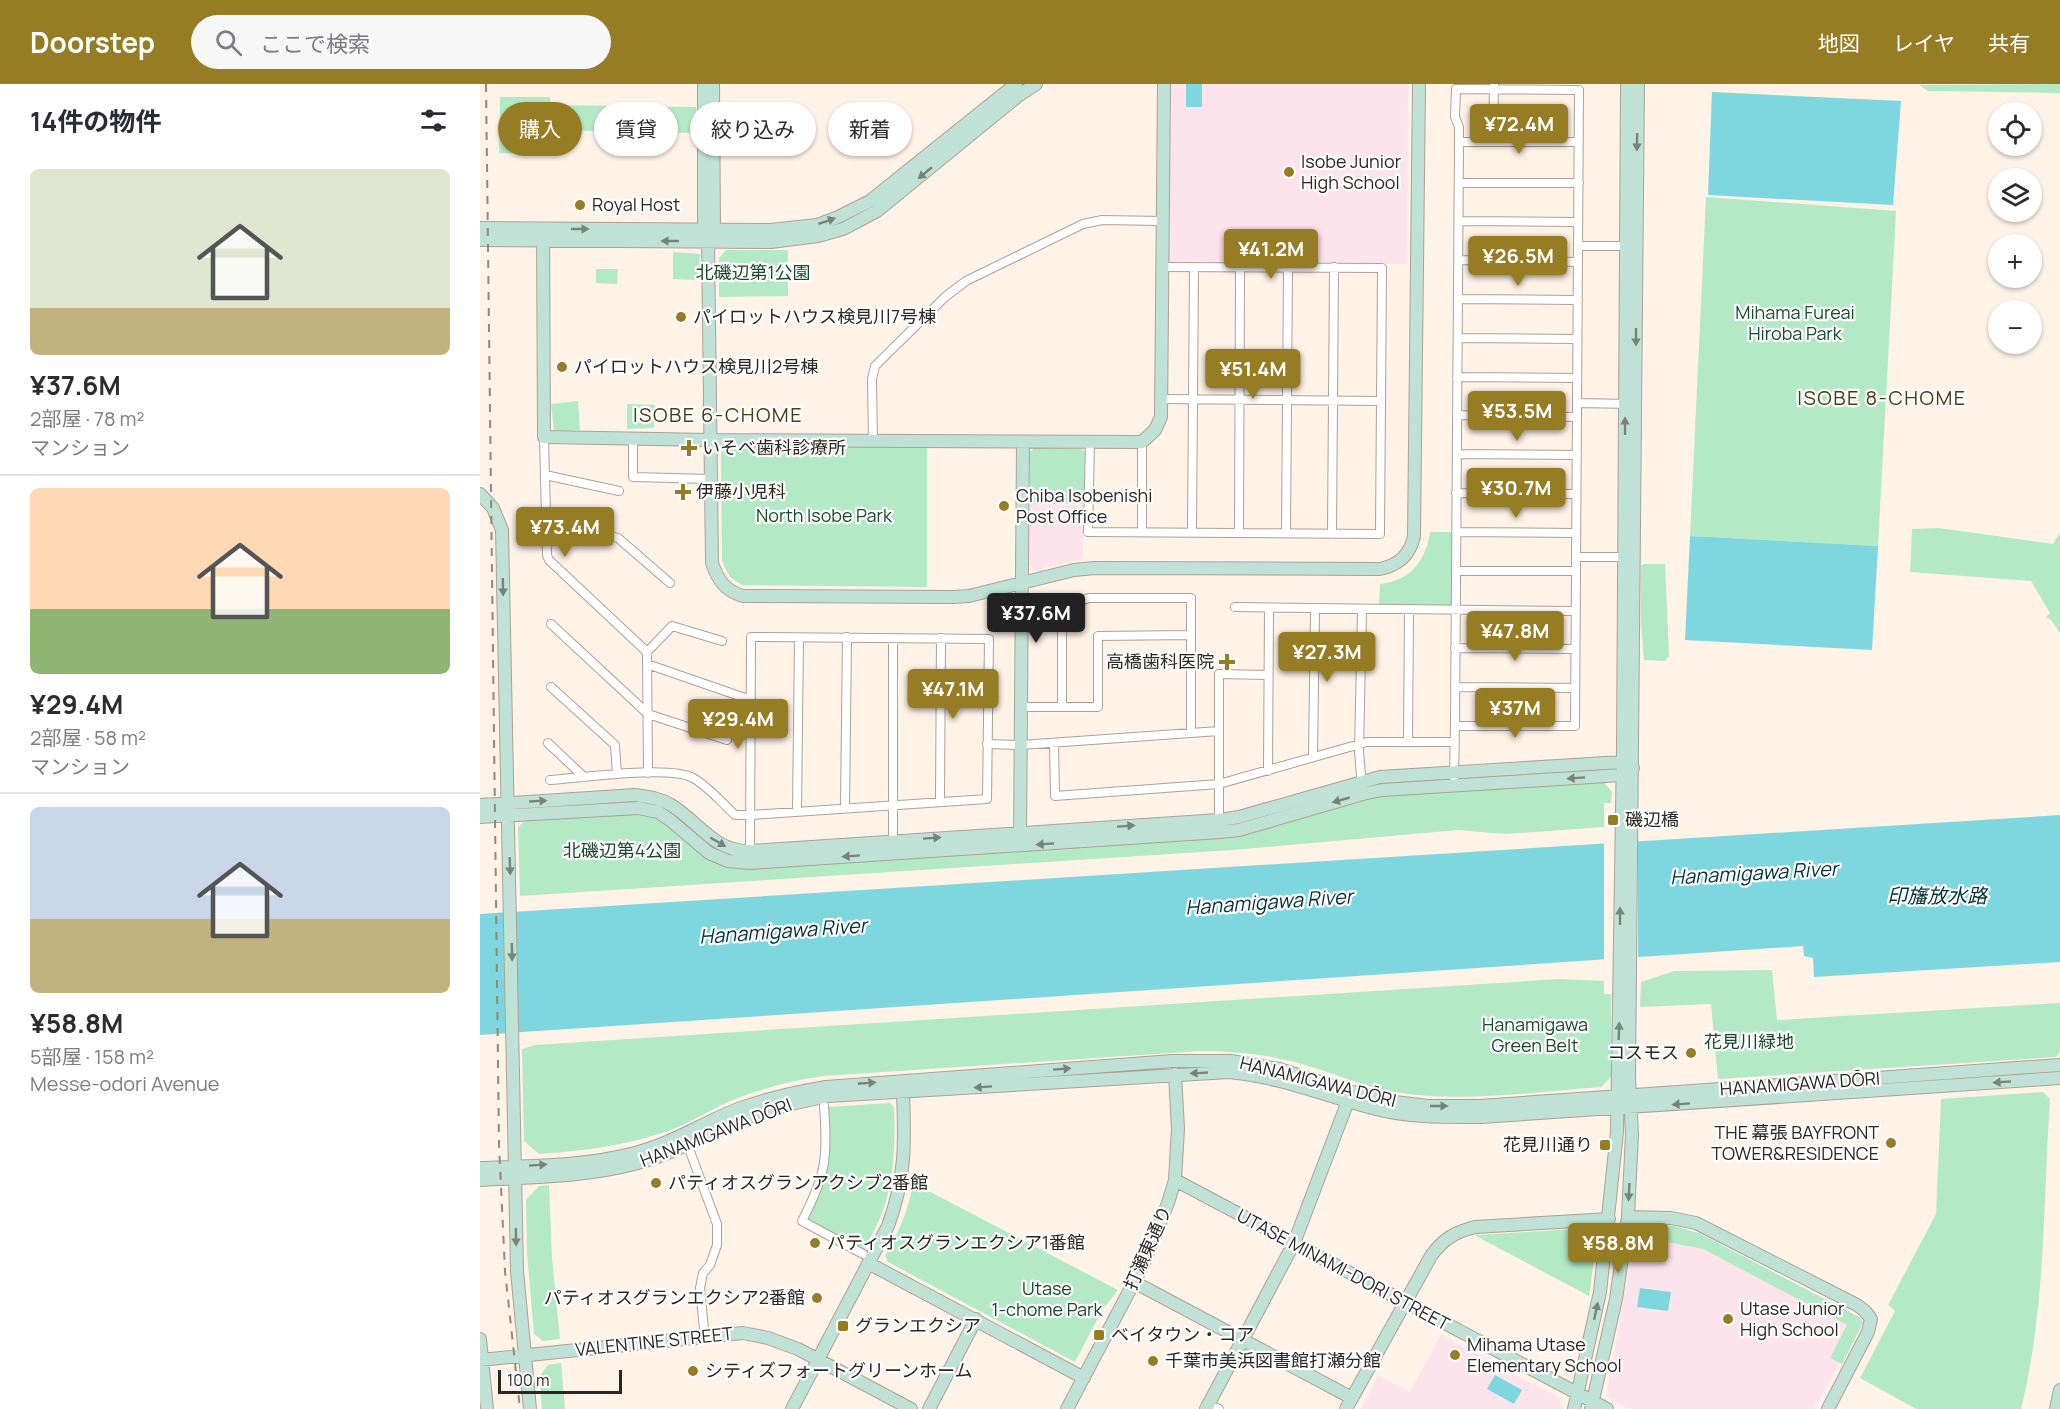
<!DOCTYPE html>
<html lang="ja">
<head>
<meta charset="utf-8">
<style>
	body { margin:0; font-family:Manrope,"Noto Sans JP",sans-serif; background:#f7f7f7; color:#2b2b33; height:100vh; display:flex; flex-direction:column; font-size:22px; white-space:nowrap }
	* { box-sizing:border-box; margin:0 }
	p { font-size:20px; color:#7c7c81 }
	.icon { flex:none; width:33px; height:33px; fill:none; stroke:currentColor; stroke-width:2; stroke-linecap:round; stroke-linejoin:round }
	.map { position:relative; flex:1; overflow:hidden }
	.sheet { display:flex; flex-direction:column; background:#fff; width:480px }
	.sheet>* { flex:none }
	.top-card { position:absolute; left:18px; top:18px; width:570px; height:54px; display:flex; gap:12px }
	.fabs { position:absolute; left:1508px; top:18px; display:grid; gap:12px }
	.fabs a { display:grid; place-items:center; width:54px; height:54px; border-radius:50%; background:#fff; box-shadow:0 2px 4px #0004; font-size:30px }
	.scale { position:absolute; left:18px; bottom:15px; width:124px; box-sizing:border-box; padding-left:6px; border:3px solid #2b2622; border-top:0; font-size:16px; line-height:21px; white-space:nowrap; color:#2b2622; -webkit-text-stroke:4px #fff; paint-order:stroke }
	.price { position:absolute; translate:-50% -51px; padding:0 14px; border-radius:6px; background:#967c23; color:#fff; font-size:20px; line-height:39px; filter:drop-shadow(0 2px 3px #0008) }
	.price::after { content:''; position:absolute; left:50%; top:36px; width:18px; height:14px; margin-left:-9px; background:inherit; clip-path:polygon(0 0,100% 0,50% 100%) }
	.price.on { background:#222; color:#fff }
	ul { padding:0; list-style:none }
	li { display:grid; align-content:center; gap:12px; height:318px; padding:0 30px }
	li+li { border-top:2px solid #e1e1e2 }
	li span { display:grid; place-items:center; height:186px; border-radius:9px; color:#555 }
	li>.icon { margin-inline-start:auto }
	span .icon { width:108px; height:108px; fill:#fffc; stroke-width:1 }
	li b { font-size:26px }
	h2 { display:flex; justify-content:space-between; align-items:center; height:72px; padding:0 30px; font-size:26px }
	.chip { padding:0 21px; border-radius:27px; background:#fff; box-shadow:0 2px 4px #0004; font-size:21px; line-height:54px }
	.chip.on { background:#967c23; color:#fff }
	header { display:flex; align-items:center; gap:36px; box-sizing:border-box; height:84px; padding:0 30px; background:#967c23; color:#fff }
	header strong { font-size:28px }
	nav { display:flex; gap:33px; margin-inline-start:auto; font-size:21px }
	.search { width:420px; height:54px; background:#f7f7f7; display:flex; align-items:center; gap:15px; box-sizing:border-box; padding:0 21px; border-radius:33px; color:#7c7c81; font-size:22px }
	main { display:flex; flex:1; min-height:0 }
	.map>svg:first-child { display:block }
</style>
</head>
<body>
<header>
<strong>Doorstep</strong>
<div class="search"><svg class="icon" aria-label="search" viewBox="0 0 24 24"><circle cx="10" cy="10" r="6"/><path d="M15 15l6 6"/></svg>ここで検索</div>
<nav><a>地図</a><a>レイヤ</a><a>共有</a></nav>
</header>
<main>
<section class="sheet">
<h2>14件の物件<svg class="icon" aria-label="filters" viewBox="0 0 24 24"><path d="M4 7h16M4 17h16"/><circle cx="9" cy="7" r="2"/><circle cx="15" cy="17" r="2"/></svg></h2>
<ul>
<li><span style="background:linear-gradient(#dfe7d0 75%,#c2b280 0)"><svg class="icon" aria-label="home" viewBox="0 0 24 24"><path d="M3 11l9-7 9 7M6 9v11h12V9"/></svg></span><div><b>¥37.6M</b><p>2部屋 · 78 m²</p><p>マンション</p></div></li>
<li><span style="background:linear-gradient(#ffd9b3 65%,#8fb573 0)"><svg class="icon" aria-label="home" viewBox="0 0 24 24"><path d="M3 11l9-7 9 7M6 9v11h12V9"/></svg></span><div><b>¥29.4M</b><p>2部屋 · 58 m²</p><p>マンション</p></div></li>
<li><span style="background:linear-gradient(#c9d6e8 60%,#c2b280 0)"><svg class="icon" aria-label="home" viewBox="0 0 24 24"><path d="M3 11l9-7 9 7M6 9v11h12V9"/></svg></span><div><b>¥58.8M</b><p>5部屋 · 158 m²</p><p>Messe-odori Avenue</p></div></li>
</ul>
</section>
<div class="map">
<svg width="1580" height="1325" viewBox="0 0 1580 1325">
	<rect width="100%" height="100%" fill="#fff2e7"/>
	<path fill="#fde3eb" d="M 691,0 L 928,0 L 927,180 L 692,179 L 689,176 Z
		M 550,420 L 604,421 L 603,475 L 555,486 L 550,481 Z
		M 1155,1152 L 1223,1165 L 1367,1241 L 1350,1274 L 1359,1279 L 1334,1325 L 1150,1325 L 1130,1314 L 1127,1307 Z
		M 961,1251 L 1079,1314 L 1083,1325 L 881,1325 L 898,1292 L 930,1308 Z"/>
	<path fill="#b4e9c6" d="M 1580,0 L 1580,9 L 1448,7 L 1439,1 Z
		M 20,13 L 70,13 L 71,21 L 216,23 L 217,49 L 72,46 L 71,70 L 19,69 Z
		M 1226,113 L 1416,127 L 1398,462 L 1210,452 Z
		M 246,166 L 308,166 L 308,212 L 239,213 L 239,174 Z
		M 193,168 L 220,170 L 218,196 L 193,195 Z
		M 116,185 L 138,185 L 137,200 L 116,199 Z
		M 98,317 L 100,346 L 74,347 L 71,320 Z
		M 147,320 L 175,321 L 174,344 L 147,345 Z
		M 248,362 L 447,364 L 447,503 L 263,501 C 251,496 246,489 242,476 L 241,369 Z
		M 555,364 L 601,365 L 605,367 L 604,420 L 550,420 L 550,368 Z
		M 1459,444 L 1573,460 L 1580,449 L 1580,549 L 1571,536 L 1566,533 L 1570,529 L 1551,497 L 1430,488 L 1432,445 Z
		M 950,448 L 973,448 L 972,519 L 969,522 L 899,522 L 900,500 C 930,497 946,477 950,448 Z
		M 1165,480 L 1185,480 L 1189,572 L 1185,577 L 1164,576 L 1161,539 L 1161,481 Z
		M 1122,696 L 1132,708 L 1131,719 L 1124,719 L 1124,743 L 1025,750 L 978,746 L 752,766 L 40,812 L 38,743 L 45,736 L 160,727 L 174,731 L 246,782 L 270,785 L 271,782 L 752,752 L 904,712 Z
		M 1292,886 L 1297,936 L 1580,919 L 1580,968 L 1576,973 L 1238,995 L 1231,920 L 1160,923 L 1161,898 L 1194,887 Z
		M 1079,895 L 1124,897 L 1124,910 L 1131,910 L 1131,993 L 1121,1003 C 1055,1008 980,1019 915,1008 C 881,1002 849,987 815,978 C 783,970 752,967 720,967 L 344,992 C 313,996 284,1004 255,1015 C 231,1025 209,1040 185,1048 C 143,1062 102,1067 59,1070 L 44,1057 L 42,965 L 55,961 Z
		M 1563,1008 L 1570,1015 C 1563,1117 1566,1225 1541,1325 L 1436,1325 L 1380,1294 L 1415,1227 L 1408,1221 L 1456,1130 L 1461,1015 Z
		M 410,1019 L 414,1023 C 415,1055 415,1086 406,1117 C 402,1133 392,1149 385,1165 L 382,1166 L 327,1137 C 351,1090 352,1075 348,1023 Z
		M 433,1099 L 638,1206 L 621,1228 L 595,1278 L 408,1178 L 405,1172 C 418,1149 429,1126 433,1099 Z
		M 69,1101 L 72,1174 L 80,1255 L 63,1257 L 54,1250 L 47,1169 L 46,1116 L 59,1102 Z
		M 1179,1140 L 1194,1142 L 1219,1149 L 1381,1234 L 1383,1239 L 1362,1280 L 1350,1274 L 1367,1241 L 1223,1165 L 1156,1152 L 1156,1145 L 1161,1141 Z
		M 1113,1144 L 1118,1148 L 1109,1212 L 994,1151 Z
		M 81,1279 L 85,1325 L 62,1325 L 59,1293 L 68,1281 Z"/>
	<path fill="#7ed7df" d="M 706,0 L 722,0 L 722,23 L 706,23 Z
		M 1232,8 L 1421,17 L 1413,121 L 1228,111 Z
		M 1210,452 L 1398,462 L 1392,566 L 1205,556 Z
		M 1580,731 L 1580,878 L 1334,893 L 1333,874 L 1324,872 L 1323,862 L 0,951 L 0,830 Z
		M 1160,1204 L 1191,1208 L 1188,1227 L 1157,1223 Z
		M 1015,1291 L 1042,1306 L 1034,1320 L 1007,1305 Z"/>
	<path fill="#fff2e7" d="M 1158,754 L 1158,876 L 1132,878 L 1131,876 L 1131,878 L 1124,879 L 1124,756 Z"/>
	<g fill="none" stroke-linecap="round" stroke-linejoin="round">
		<g stroke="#ada196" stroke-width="10">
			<path id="street" d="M 979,58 L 1099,58
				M 1013,58 L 1014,1
				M 979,99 L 1099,99
				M 979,137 L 1098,138
				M 1098,162 L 1149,162
				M 979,176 L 1098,178
				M 978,215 L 1098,216
				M 978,254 L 1097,255
				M 977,293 L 1097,294
				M 682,315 L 901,317
				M 1097,319 L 1151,320
				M 977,331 L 1097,333
				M 64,353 L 67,471 L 69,476 L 167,568
				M 153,355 L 153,393 L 231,395
				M 393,357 L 392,295 L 395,282 L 465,213 L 486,197 L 603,140 L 622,136 L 683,137
				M 610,358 L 608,448 L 900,450 L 902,184 L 682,183
				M 977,370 L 1097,371
				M 65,391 L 139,407
				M 976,409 L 1096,410
				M 66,437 L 138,454 L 190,499
				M 662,448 L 662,358
				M 712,448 L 714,184
				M 976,448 L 1096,449
				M 759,449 L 760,183
				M 806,449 L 808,183
				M 852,450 L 854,183
				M 1096,473 L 1149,473
				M 976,487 L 1096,487
				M 755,523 L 1095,527
				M 882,526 L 879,667 L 882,704
				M 71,540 L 168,630 L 247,656
				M 975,564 L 1095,565
				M 167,580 L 271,616
				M 71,603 L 135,661 L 137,690
				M 975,603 L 1095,604
				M 541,623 L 582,623 L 582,523 L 609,514 L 711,514 L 711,649
				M 582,623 L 618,623 L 618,552 L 711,551
				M 928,658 L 929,526
				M 68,659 L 104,693
				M 574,659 L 575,712 L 739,700 L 887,658 L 974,658
				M 507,660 L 541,661 L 739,647
				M 833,673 L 835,525
				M 788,687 L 789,524
				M 168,689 L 167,568 L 192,542 L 242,557
				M 974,693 L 975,642 C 976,447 978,252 979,58 L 979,43 L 975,33 L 976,5 L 1099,6 L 1095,642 L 975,642
				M 70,696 C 100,694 190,681 213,694 C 228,702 242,719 255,731 L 270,731 L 507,715 L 509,555 L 271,553 L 270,767 L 270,770
				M 460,718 L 461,554
				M 365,724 L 367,553
				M 317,728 L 319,554
				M 739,739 L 739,590 L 788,591
				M 413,761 L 413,554
				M 344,1022 C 348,1073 346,1091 322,1137 L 383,1170
				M 208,1062 L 237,1140 L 237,1161 L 230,1181 L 223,1189 L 220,1204 L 224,1245
				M 737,1324 L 739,1325"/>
		</g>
		<g stroke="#ada196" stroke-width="14">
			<path id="secondary" d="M 224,0 L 224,146 L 228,157 L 232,479 C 238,496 245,507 263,512 L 473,513 L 489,512 L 594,486 L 615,484 L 900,485 C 919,481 930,471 934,452 L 939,0
				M 0,144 L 290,146 L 337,141 L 358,133 L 390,117 L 536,0
				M 63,145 L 64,353 L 231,356 L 662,358 L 675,346 L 681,333 L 684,0
				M 231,151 L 234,146 L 233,0
				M 0,156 L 291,158 L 338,152 L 363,145 L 397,127 L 538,12 L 556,0
				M 0,410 L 13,424 L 22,446 L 37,1187 L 50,1325
				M 0,721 L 155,711 C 168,713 180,714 191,721 C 219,738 234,768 270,767 L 739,736 L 759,733 L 900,693 L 1142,678 L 1153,684 L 1142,691 L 902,706 L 883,710 L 759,746 L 740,748 L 270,779 L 248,777 L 229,769 L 190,736 L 178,728 L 158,724 L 0,733
				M 540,755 L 543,358
				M 0,1084 C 50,1082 103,1082 151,1070 C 193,1060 223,1038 261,1024 C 289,1014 317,1008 346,1003 L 692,977 L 751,977 L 799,985 L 898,1016 L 948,1022 L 1000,1022 L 1580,981
				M 0,1096 C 51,1093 105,1093 154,1080 C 194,1070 227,1050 264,1035 C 291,1024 319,1018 348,1012 L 749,988 C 802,993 845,1012 896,1025 C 930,1034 966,1033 1001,1033 L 1580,994
				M 695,1096 L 1127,1325
				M 1148,1133 L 1191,1134 L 1216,1139 L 1377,1221 L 1385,1227 L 1391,1235 L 1388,1248 L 1348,1325
				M 388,1179 L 604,1294
				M 654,1198 L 872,1314
				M 0,1255 L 7,1325
				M 0,1276 L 263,1249 L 288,1254 L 318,1265 L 431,1325
				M 312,1325 L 408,1142 C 426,1093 425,1058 423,1008
				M 449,1325 L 496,1235
				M 587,1325 L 663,1181 L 688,1119 L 695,1096 L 698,1045 L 695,990
				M 726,1325 L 814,1159 L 868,1017
				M 866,1325 L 951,1172 C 963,1155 975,1148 995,1143 L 1129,1135
				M 1094,1325 L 1120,1208 L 1137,1048 L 1143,664 L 1147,0
				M 1111,1325 L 1136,1215 L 1148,1133 L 1152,1050 L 1149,994 L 1158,0
				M 1576,1325 L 1580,1306"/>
		</g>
		<use href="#street" stroke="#fff" stroke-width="8"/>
		<use href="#secondary" stroke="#c0e2d6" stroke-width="12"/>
		<path stroke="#908880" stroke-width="2" stroke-dasharray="8 8" stroke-linecap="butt" d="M 6,0 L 19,1060 L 25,1187 L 40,1325"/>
	</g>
	<defs><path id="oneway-solid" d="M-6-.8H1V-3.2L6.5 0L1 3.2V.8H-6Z" transform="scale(1.5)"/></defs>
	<g fill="#76847c">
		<use href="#oneway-solid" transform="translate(1157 58) rotate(91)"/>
		<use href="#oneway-solid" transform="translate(445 89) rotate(140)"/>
		<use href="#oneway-solid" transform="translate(347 137) rotate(-19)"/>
		<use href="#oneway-solid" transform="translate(100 145)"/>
		<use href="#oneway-solid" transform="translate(190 157) rotate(-180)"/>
		<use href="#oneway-solid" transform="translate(1156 253) rotate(90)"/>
		<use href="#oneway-solid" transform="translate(1145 342) rotate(-90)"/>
		<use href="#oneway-solid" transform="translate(23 503) rotate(89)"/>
		<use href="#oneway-solid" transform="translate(1096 694) rotate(176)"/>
		<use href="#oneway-solid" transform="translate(861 716) rotate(164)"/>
		<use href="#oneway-solid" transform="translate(58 717) rotate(-3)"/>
		<use href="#oneway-solid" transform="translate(646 742) rotate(-4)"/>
		<use href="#oneway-solid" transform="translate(452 754) rotate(-4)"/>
		<use href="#oneway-solid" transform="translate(238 758) rotate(30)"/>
		<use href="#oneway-solid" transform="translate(565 760) rotate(176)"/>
		<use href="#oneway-solid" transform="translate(371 772) rotate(176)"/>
		<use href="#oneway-solid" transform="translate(30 782) rotate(88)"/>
		<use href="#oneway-solid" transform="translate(1140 832) rotate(-90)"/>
		<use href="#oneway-solid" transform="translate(32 868) rotate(89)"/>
		<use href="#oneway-solid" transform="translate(1139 947) rotate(-88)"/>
		<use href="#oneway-solid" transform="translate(582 985) rotate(-4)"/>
		<use href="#oneway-solid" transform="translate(719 989) rotate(177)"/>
		<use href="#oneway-solid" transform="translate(1522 998) rotate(176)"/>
		<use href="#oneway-solid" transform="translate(387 999) rotate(-5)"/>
		<use href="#oneway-solid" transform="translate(503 1003) rotate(176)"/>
		<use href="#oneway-solid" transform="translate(1201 1020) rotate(176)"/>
		<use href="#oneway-solid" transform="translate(959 1022)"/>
		<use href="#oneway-solid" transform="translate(58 1081) rotate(-4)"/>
		<use href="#oneway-solid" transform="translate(1149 1108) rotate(93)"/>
		<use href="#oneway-solid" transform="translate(36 1153) rotate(89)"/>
		<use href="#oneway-solid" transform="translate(1116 1227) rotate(-78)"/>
	</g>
	<g fill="#967c23" stroke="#fff" stroke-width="2">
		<circle cx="809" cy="88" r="6"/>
		<circle cx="100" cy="121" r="6"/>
		<circle cx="201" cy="233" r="6"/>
		<circle cx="82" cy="283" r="6"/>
		<path d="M206 355h6v6h6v6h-6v6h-6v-6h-6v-6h6z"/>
		<path d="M200 399h6v6h6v6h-6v6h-6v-6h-6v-6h6z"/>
		<circle cx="524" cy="422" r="6"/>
		<path d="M744 569h6v6h6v6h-6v6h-6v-6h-6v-6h6z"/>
		<rect x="1127" y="730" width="12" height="12" rx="3"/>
		<circle cx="1211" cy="969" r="6"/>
		<circle cx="1411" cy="1059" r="6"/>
		<rect x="1119" y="1055" width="12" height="12" rx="3"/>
		<circle cx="176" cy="1099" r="6"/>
		<circle cx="335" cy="1159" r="6"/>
		<circle cx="337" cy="1214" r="6"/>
		<circle cx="1248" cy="1235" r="6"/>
		<rect x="357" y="1236" width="12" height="12" rx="3"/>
		<rect x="613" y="1245" width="12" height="12" rx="3"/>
		<circle cx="975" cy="1271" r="6"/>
		<circle cx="673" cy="1277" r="6"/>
		<circle cx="213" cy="1287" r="6"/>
	</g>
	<g text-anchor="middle" stroke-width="4.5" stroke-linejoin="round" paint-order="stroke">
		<g font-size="18" fill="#2b2622" stroke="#fff" text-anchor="start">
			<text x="821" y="84">Isobe Junior<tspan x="821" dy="21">High School</tspan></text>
			<text x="112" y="127">Royal Host</text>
			<text x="213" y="239">パイロットハウス検見川7号棟</text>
			<text x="94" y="289">パイロットハウス検見川2号棟</text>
			<text x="222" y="370">いそべ歯科診療所</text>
			<text x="216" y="414">伊藤小児科</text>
			<text x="536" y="418">Chiba Isobenishi<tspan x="536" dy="21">Post Office</tspan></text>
			<text x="734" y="584" text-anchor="end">高橋歯科医院</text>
			<text x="1145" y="742">磯辺橋</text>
			<text x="1199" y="975" text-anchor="end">コスモス</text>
			<text x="1399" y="1055" text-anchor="end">THE 幕張 BAYFRONT<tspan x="1399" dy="21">TOWER&amp;RESIDENCE</tspan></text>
			<text x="1113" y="1067" text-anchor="end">花見川通り</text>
			<text x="188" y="1105">パティオスグランアクシブ2番館</text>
			<text x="347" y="1165">パティオスグランエクシア1番館</text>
			<text x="325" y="1220" text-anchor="end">パティオスグランエクシア2番館</text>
			<text x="1260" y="1231">Utase Junior<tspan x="1260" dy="21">High School</tspan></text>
			<text x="375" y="1248">グランエクシア</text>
			<text x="631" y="1257">ベイタウン・コア</text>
			<text x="987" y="1267">Mihama Utase<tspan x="987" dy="21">Elementary School</tspan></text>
			<text x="685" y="1283">千葉市美浜図書館打瀬分館</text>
			<text x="225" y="1293">シティズフォートグリーンホーム</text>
		</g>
		<g font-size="18" fill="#18482d" stroke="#fff">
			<text x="273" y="195">北磯辺第1公園</text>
			<text x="1315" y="235">Mihama Fureai<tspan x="1315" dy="21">Hiroba Park</tspan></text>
			<text x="344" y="438">North Isobe Park</text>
			<text x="142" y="773">北磯辺第4公園</text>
			<text x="1055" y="947">Hanamigawa<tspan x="1055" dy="21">Green Belt</tspan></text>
			<text x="1269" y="964">花見川緑地</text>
			<text x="567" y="1211">Utase<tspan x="567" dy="21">1-chome Park</tspan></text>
		</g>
		<g font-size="18" fill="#2b2622" stroke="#fff">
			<text transform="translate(838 998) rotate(14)" y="6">HANAMIGAWA DŌRI</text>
			<text transform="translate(1320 1000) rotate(-4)" y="6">HANAMIGAWA DŌRI</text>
			<text transform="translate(236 1049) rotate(-21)" y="6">HANAMIGAWA DŌRI</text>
			<text transform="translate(668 1164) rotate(-66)" y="6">打瀬東通り</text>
			<text transform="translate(863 1186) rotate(28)" y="6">UTASE MINAMI-DORI STREET</text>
			<text transform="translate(174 1258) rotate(-6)" y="6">VALENTINE STREET</text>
		</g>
		<g font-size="20" letter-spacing="1.5" fill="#493c13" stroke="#fff">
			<text x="1402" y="321">ISOBE 8-CHOME</text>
			<text x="238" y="338">ISOBE 6-CHOME</text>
		</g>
		<g font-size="20" font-style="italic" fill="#033135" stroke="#fff">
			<text transform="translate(1274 789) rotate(-3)" y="7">Hanamigawa River</text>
			<text x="1457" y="819">印旛放水路</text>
			<text transform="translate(789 818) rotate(-4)" y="7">Hanamigawa River</text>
			<text transform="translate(303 847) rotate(-4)" y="7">Hanamigawa River</text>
		</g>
	</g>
</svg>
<div class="fabs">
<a><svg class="icon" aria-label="locate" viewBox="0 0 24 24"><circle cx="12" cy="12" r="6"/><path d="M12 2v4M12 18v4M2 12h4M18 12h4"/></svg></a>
<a><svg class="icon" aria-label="layers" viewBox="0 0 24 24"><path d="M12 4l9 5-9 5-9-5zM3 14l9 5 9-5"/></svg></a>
<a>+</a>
<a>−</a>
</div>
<div class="scale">100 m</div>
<b class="price" style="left:1039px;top:71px">¥72.4M</b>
<b class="price" style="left:791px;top:196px">¥41.2M</b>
<b class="price" style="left:1038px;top:203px">¥26.5M</b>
<b class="price" style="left:773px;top:316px">¥51.4M</b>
<b class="price" style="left:1037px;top:358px">¥53.5M</b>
<b class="price" style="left:1036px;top:435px">¥30.7M</b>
<b class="price" style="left:85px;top:474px">¥73.4M</b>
<b class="price on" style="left:556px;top:560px">¥37.6M</b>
<b class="price" style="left:1035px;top:578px">¥47.8M</b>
<b class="price" style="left:847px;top:599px">¥27.3M</b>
<b class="price" style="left:473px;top:636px">¥47.1M</b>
<b class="price" style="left:1035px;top:655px">¥37M</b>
<b class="price" style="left:258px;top:666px">¥29.4M</b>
<b class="price" style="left:1138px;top:1190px">¥58.8M</b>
<div class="top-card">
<a class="chip on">購入</a>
<a class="chip">賃貸</a>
<a class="chip">絞り込み</a>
<a class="chip">新着</a>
</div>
</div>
</main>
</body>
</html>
